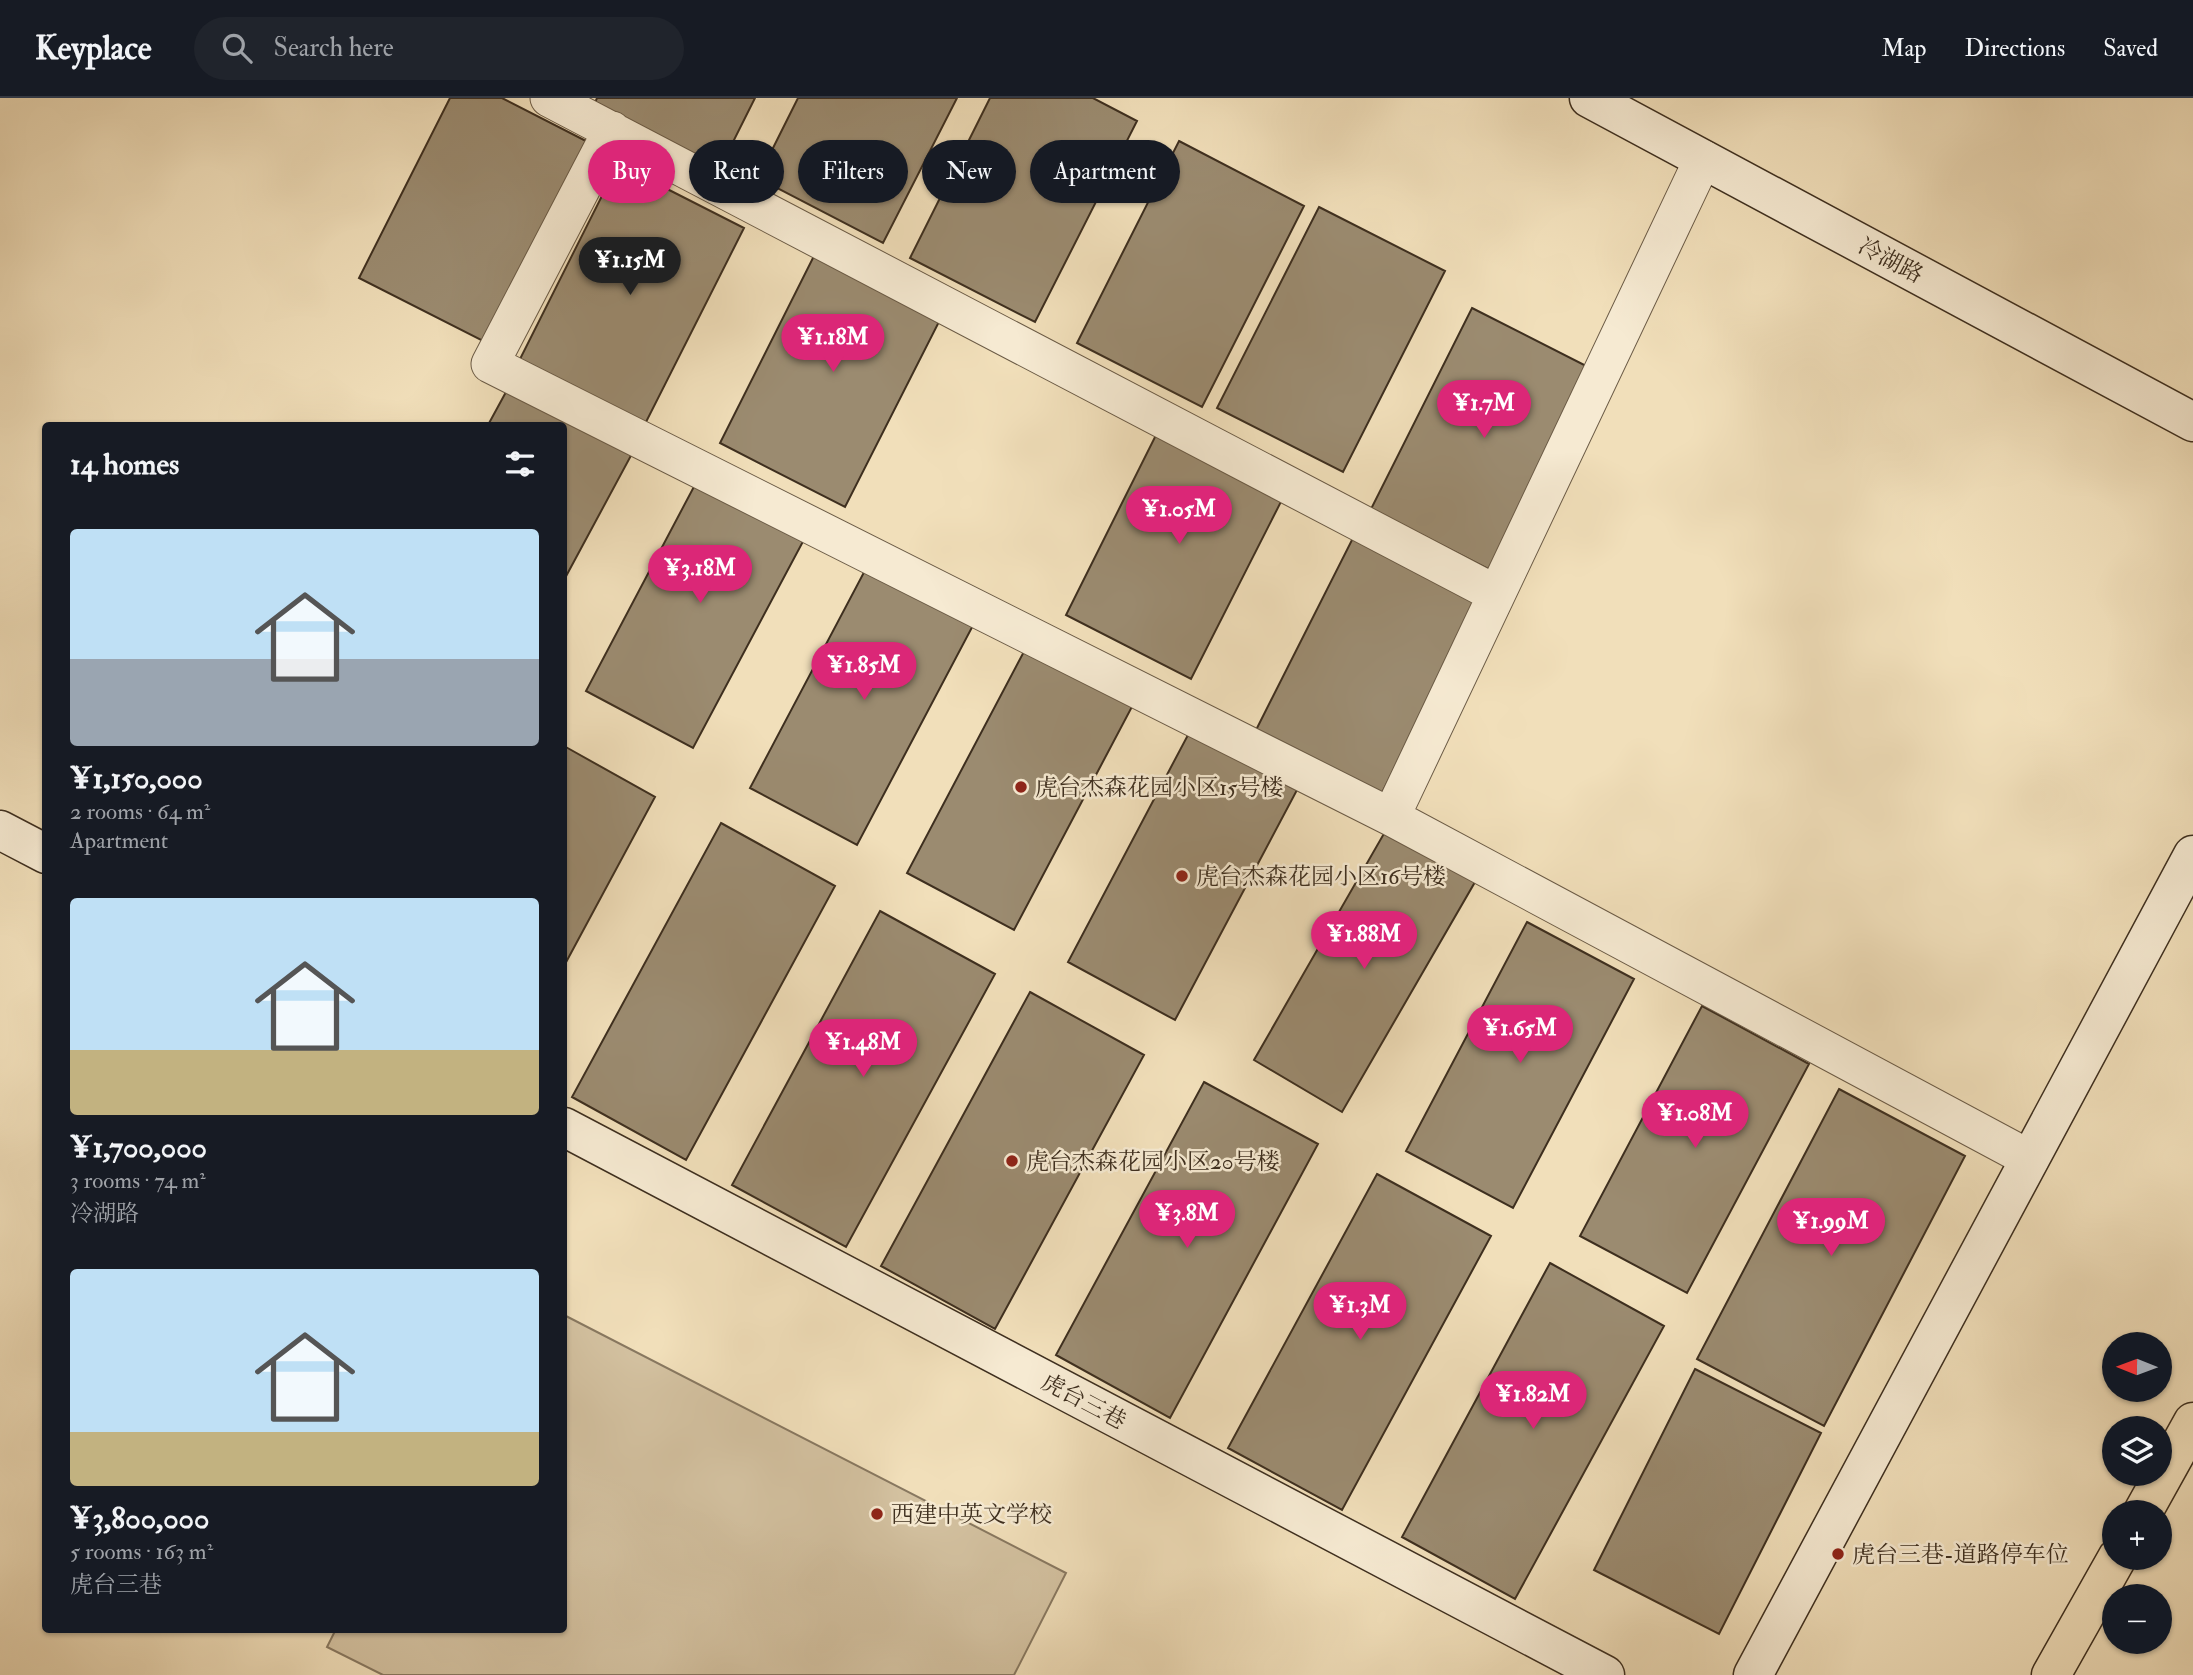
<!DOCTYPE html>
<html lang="en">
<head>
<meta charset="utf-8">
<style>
	body { margin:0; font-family:"IM FELL Double Pica","Noto Serif SC",serif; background:#20242c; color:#f1f3f6; height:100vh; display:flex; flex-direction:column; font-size:26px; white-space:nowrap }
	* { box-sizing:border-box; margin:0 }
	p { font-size:23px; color:#9ea1a6 }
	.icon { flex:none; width:38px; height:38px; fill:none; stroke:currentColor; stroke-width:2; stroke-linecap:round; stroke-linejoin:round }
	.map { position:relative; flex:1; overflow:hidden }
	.details { position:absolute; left:42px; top:324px; width:525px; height:1211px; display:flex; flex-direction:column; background:#171b24; border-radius:7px; box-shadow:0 2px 5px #0004 }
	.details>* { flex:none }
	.guide { position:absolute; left:588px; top:42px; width:665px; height:63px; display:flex; gap:14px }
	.needle { width:46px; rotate:271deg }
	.fabs { position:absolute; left:2102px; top:1234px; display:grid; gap:14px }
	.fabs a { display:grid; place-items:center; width:70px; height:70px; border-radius:50%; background:#171b24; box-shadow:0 2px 5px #0004; font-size:35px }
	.price { position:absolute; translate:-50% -60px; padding:0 16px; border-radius:24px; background:#db2777; color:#fff; font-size:23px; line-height:46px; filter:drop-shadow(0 2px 4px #0008) }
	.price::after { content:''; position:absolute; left:50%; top:42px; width:21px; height:16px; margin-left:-10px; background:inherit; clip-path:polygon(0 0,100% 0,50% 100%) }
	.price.on { background:#222; color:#fff }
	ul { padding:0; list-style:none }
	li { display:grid; align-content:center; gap:14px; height:371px; padding:0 28px }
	li span { display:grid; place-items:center; height:217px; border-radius:7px; color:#555 }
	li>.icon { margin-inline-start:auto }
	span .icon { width:126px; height:126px; fill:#fffc; stroke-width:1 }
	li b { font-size:30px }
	h2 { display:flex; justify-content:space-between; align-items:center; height:84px; padding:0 28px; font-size:30px }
	.chip { padding:0 24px; border-radius:32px; background:#171b24; box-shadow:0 2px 5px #0004; font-size:24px; line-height:63px }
	.chip.on { background:#db2777; color:#fff }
	header { display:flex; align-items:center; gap:42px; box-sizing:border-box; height:98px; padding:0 35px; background:#171b24; border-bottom:2px solid #363941 }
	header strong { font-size:33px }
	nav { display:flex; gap:38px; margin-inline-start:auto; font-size:24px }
	.search { width:490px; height:63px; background:#20242c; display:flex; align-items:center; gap:18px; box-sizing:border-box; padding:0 24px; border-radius:38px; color:#9ea1a6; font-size:26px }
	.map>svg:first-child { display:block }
</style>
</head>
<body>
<header>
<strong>Keyplace</strong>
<div class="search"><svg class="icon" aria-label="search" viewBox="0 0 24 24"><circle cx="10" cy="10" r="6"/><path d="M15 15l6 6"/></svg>Search here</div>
<nav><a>Map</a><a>Directions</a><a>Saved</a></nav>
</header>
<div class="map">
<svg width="2193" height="1577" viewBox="0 0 2193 1577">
	<rect width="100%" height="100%" fill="#f1dfba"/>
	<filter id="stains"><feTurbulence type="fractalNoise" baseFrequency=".00286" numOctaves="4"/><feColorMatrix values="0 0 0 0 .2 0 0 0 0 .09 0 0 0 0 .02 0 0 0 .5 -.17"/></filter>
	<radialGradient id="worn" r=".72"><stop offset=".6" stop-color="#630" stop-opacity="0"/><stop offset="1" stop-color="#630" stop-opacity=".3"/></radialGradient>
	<path fill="#d3c1a0" stroke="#887860" stroke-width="2" d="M 564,1217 L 1066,1475 L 1014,1577 L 383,1577 L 327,1549 L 336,1531 L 564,1531 Z"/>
	<path fill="#9b8b70" stroke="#3e2f1f" stroke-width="2" d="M 450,0 L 502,0 L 586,43 L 485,244 L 359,180 Z
		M 597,0 L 755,0 L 719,72 L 594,7 Z
		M 798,0 L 957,0 L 883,145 L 758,80 Z
		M 990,0 L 1093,0 L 1137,23 L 1035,224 L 910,160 Z
		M 1179,43 L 1304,108 L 1202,309 L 1077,245 Z
		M 618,66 L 744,130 L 642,332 L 517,267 Z
		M 1319,109 L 1445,173 L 1343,374 L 1217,310 Z
		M 821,144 L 947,208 L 845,409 L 720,345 Z
		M 1472,210 L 1598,274 L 1496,475 L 1371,411 Z
		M 518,272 L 641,339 L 564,482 L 564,327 L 488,327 Z
		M 1167,315 L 1293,380 L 1191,581 L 1066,517 Z
		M 707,364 L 815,421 L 693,650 L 586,593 Z
		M 1357,432 L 1483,496 L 1381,697 L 1255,634 Z
		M 871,461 L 978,518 L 857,747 L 750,690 Z
		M 1028,546 L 1135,603 L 1014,832 L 907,775 Z
		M 1189,635 L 1297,692 L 1175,922 L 1068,864 Z
		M 564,648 L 655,699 L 564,868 Z
		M 721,725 L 835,788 L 686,1062 L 572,999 Z
		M 1386,732 L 1475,784 L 1342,1014 L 1254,962 Z
		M 880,813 L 995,876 L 846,1149 L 732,1087 Z
		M 1527,824 L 1634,881 L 1513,1110 L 1406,1053 Z
		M 1030,894 L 1144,957 L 995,1231 L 881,1168 Z
		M 1702,908 L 1809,966 L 1687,1195 L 1580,1138 Z
		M 1204,984 L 1318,1046 L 1170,1320 L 1056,1257 Z
		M 1839,991 L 1965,1058 L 1824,1328 L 1697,1261 Z
		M 1377,1076 L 1491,1138 L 1342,1412 L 1228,1350 Z
		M 1550,1165 L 1664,1228 L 1515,1501 L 1402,1439 Z
		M 1695,1271 L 1821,1335 L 1719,1536 L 1594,1472 Z"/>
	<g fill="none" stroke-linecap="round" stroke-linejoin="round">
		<g stroke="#6b5b46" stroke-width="39">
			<path id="street" d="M 549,0 L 1496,496
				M 612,32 L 490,266 L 1391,719
				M 1703,61 L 1391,719 L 2030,1061"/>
		</g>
		<g stroke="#3e2f1f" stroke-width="41">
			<path id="secondary" d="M 1589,0 L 2193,324
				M 0,732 L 46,756
				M 564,1029 L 1605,1577
				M 1753,1577 L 2193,757"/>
		</g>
		<g stroke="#3e2f1f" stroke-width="41">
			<path id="primary" d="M 2143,1414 L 2193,1324
				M 2051,1577 L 2117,1460"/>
		</g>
		<use href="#street" stroke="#f6ead2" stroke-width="37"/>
		<use href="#secondary" stroke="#f6ead2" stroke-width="38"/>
		<use href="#primary" stroke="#f1dfba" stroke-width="38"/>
	</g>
	<g fill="#8f2418" stroke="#f6ead2" stroke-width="2.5">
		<circle cx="1021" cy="689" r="7"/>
		<circle cx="1182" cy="778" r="7"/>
		<circle cx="1012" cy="1063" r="7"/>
		<circle cx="877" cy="1416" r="7"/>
		<circle cx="1838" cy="1456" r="7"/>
	</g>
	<g text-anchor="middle" stroke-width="5" stroke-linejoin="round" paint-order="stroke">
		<g font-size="23" fill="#3e2f1f" stroke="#f6ead2">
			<text transform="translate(1891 162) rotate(28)" y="8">冷湖路</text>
			<text transform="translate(1084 1303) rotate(28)" y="8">虎台三巷</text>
		</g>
		<g font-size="23" fill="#3e2f1f" stroke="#f6ead2" text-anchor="start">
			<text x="1035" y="697">虎台杰森花园小区15号楼</text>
			<text x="1196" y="786">虎台杰森花园小区16号楼</text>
			<text x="1026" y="1071">虎台杰森花园小区20号楼</text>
			<text x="891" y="1424">西建中英文学校</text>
			<text x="1852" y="1464">虎台三巷-道路停车位</text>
		</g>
	</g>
	<rect width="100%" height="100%" filter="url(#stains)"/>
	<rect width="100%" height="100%" fill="url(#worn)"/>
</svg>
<div class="fabs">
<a><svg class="needle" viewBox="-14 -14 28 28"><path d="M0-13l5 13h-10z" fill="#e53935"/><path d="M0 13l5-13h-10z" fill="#9ea1a6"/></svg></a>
<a><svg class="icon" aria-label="layers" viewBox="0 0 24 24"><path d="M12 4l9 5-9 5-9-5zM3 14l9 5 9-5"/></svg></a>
<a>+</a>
<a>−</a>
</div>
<b class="price on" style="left:630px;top:199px">¥1.15M</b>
<b class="price" style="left:833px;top:276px">¥1.18M</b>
<b class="price" style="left:1484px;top:342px">¥1.7M</b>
<b class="price" style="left:1179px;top:448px">¥1.05M</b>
<b class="price" style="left:700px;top:507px">¥3.18M</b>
<b class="price" style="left:864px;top:604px">¥1.85M</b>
<b class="price" style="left:1364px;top:873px">¥1.88M</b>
<b class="price" style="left:1520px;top:967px">¥1.65M</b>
<b class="price" style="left:863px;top:981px">¥1.48M</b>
<b class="price" style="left:1695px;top:1052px">¥1.08M</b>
<b class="price" style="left:1187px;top:1152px">¥3.8M</b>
<b class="price" style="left:1831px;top:1160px">¥1.99M</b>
<b class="price" style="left:1360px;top:1244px">¥1.3M</b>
<b class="price" style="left:1533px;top:1333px">¥1.82M</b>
<div class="guide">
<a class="chip on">Buy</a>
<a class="chip">Rent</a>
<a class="chip">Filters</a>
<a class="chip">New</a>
<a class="chip">Apartment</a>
</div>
<section class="details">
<h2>14 homes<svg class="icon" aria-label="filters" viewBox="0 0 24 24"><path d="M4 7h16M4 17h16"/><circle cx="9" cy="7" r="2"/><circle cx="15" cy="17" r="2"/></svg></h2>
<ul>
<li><span style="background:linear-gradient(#bfe0f5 60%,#9aa5b1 0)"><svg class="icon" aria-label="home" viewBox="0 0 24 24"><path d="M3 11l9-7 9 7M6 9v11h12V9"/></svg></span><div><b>¥1,150,000</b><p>2 rooms · 64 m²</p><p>Apartment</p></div></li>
<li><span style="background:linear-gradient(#bfe0f5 70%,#c2b280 0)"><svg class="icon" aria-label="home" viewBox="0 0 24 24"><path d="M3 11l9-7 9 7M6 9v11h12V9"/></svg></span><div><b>¥1,700,000</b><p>3 rooms · 74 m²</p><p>冷湖路</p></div></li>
<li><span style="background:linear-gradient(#bfe0f5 75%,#c2b280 0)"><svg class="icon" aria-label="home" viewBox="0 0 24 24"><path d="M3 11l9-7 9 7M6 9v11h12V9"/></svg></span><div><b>¥3,800,000</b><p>5 rooms · 163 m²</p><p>虎台三巷</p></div></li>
</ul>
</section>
</div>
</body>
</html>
